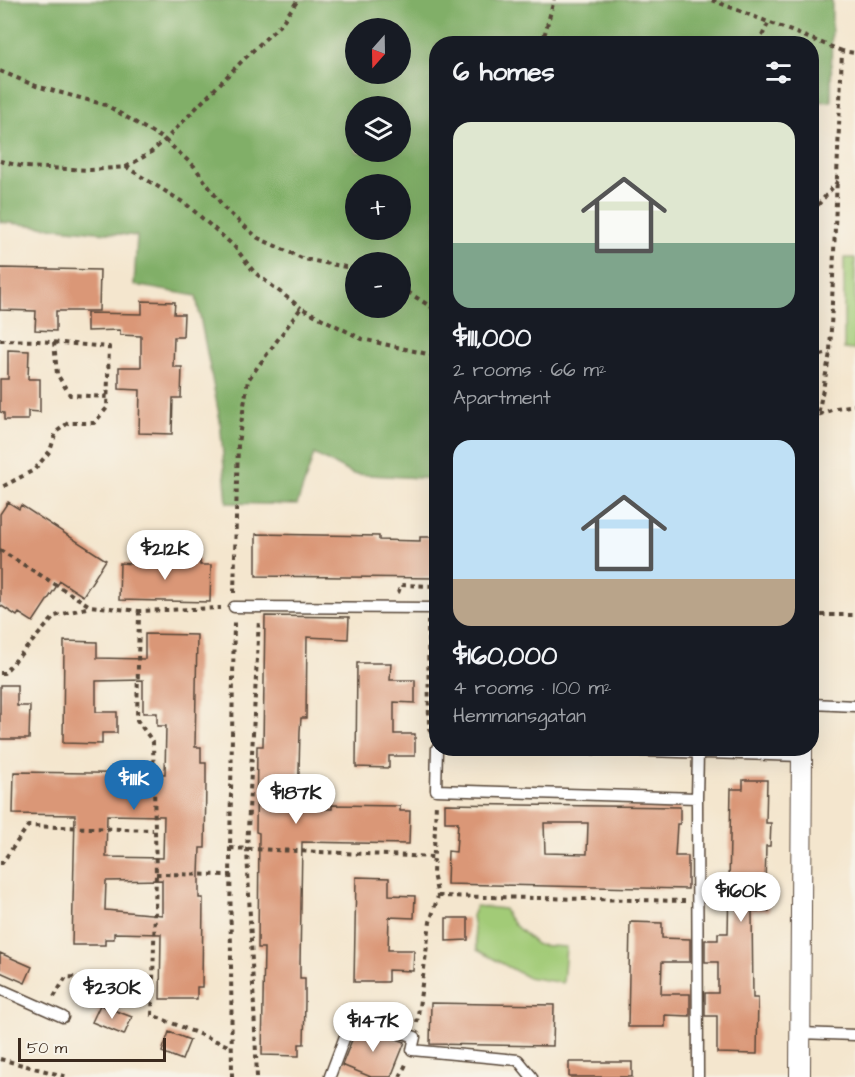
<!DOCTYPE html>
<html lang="en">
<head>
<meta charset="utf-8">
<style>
	body { margin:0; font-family:"Architects Daughter",sans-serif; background:#20242c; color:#f1f3f6; height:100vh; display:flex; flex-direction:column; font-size:22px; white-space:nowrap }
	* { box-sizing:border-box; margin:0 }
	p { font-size:20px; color:#9ea1a6 }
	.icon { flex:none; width:33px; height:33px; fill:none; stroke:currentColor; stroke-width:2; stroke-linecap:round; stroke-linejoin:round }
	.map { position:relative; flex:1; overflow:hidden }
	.sheet { position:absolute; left:429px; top:36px; width:390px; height:720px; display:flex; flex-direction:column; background:#171b24; border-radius:24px; box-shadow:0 6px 24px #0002 }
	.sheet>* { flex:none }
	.needle { width:39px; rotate:200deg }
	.controls { position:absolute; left:345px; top:18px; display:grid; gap:12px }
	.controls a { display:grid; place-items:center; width:66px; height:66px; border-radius:50%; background:#171b24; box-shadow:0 6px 24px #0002; font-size:30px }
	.scale { position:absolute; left:18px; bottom:15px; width:148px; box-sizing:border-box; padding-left:6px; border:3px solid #3b2a1e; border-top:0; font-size:16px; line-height:21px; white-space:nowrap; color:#3b2a1e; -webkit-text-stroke:4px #f7f3e8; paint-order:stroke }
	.price { position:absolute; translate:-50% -51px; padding:0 14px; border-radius:21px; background:#fff; color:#222; font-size:20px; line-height:39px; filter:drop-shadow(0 2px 3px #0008) }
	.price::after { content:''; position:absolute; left:50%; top:36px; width:18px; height:14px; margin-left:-9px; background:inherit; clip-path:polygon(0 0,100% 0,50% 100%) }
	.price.selected { background:#1f6fb2; color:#fff }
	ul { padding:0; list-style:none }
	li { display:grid; align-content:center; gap:12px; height:318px; padding:0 24px }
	li span { display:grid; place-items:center; height:186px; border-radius:18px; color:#555 }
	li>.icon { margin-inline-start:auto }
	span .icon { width:108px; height:108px; fill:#fffc; stroke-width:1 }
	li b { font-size:26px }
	h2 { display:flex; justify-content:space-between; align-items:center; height:72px; padding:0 24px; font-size:26px }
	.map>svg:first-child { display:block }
</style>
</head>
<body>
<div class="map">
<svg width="855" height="1077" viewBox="0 0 855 1077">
	<rect width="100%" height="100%" fill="#f7f3e8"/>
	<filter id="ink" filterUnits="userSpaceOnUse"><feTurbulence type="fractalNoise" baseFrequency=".0167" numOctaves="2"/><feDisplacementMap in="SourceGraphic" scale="12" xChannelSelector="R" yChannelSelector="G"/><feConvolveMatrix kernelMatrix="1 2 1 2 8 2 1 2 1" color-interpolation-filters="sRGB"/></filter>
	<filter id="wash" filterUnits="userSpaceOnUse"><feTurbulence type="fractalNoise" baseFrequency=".008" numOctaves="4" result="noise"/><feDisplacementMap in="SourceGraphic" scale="24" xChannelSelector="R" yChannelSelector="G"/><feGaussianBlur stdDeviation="1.35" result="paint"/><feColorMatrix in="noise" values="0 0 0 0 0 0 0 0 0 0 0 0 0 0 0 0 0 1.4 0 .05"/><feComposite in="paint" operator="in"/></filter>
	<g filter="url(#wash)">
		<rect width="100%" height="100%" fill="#f4e6ce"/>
		<path fill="#a2cb77" stroke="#6e7a4a" stroke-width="1.5" d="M 844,258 L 855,258 L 855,350 L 844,349 Z
			M 476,906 L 504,909 C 511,926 524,932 537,945 L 566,947 L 563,983 L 527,977 L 477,950 L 472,916 Z"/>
		<path fill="#81af68" stroke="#5e6c43" stroke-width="1.5" fill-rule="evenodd" d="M 0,0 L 832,0 L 831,102 L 812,101 L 812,44 L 436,44 L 436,479 L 353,474 L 314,454 L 297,505 L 227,503 L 220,420 L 196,296 L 134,285 L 137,236 L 0,222 ZM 356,28 L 400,28 L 400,74 L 356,74 ZM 356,106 L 400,106 L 400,152 L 356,152 ZM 356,184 L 400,184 L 400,230 L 356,230 ZM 356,262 L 400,262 L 400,308 L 356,308 Z"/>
		<g id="blocks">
			<path fill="#da9777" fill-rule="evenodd" d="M 0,268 L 100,270 L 99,311 L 56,311 L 56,331 L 35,330 L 36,311 L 0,310 Z
				M 142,301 L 175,302 L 174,314 L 184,314 L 183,337 L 174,337 L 173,367 L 182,367 L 181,398 L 173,398 L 172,434 L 139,433 L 140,390 L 119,389 L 119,367 L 141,367 L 141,336 L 120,335 L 120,330 L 87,331 L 87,313 L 142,314 Z
				M 8,350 L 29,351 L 28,379 L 40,379 L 40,412 L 28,411 L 28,420 L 4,420 L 4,413 L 0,412 L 0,379 L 8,379 Z
				M 8,502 L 19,509 L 21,505 L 106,560 L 83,596 L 60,581 L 33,622 L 19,613 L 17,616 L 0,605 L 0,514 Z
				M 256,534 L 379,536 L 379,540 L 420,541 L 420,537 L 436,537 L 436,578 L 256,576 Z
				M 133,559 L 200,560 L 200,565 L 211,565 L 210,602 L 119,600 L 120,563 L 133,564 Z
				M 265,616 L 349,617 L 348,639 L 307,637 L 306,718 L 301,718 L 300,731 L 298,809 L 332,809 L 332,805 L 400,806 L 400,811 L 410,811 L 409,844 L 302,842 L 300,965 L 300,978 L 305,978 L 305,1002 L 304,1044 L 299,1044 L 299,1056 L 262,1055 L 264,948 L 258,948 L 259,833 L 256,832 L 257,746 L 263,746 Z
				M 145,634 L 197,635 L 195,747 L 201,747 L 201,763 L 206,763 L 206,782 L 205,848 L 200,848 L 199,875 L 199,898 L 203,898 L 202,987 L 197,987 L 197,999 L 160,999 L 161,934 L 114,933 L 114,939 L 105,939 L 105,945 L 72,945 L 75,815 L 13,814 L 14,772 L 165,774 L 166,726 L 157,726 L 157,713 L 143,713 L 143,680 L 96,681 L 96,712 L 117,712 L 117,733 L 102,733 L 102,744 L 63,743 L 64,641 L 97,642 L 97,658 L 145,659 ZM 107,815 L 164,816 L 163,858 L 106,857 ZM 162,880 L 162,915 L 105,910 L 106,881 Z
				M 357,663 L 391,663 L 390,680 L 415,680 L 415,703 L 394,702 L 394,734 L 415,734 L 415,756 L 389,756 L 389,768 L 356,767 Z
				M 0,685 L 17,685 L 17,706 L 30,706 L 29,739 L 0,739 Z
				M 743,780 L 767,780 L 766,823 L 771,823 L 770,846 L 766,846 L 765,885 L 769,885 L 769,911 L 752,911 L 753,998 L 758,998 L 757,1054 L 717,1053 L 717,1016 L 705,1016 L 705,993 L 718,993 L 718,962 L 705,962 L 705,940 L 718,940 L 718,933 L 728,933 L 731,789 L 743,789 Z
				M 445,804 L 680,807 L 680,824 L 677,824 L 675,856 L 688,856 L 688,889 L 447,884 L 448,851 L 456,852 L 458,822 L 445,822 ZM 544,823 L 588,823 L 587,854 L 545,853 Z
				M 356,877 L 389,878 L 389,895 L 415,896 L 414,918 L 389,917 L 388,950 L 414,950 L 413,971 L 388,970 L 388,982 L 354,982 Z
				M 446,918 L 468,918 L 468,940 L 446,941 Z
				M 630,922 L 662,923 L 662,938 L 690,939 L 690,962 L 662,962 L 661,994 L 690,994 L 690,1016 L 665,1015 L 665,1027 L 628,1027 Z
				M 0,953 L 32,967 L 25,983 L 0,972 Z
				M 431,1003 L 554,1005 L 553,1046 L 430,1044 Z
				M 100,1005 L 132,1017 L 124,1035 L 92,1022 Z
				M 358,1025 L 405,1042 L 391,1077 L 371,1077 L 342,1065 Z
				M 169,1032 L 190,1040 L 182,1060 L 162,1052 Z
				M 569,1062 L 632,1062 L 632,1077 L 569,1077 Z"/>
		</g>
	</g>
	<g filter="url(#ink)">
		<use href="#blocks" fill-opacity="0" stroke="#574638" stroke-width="1.5"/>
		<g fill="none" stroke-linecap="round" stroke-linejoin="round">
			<g stroke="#574638" stroke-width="13">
				<path id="lane" d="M 234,607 L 436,608
					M 812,704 L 855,706
					M 437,748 L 436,790 L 697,798 L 698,753
					M 555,748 L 801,756
					M 697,798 L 698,1077
					M 0,989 L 63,1017
					M 800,1033 L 855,1035
					M 330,1076 L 353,1015 L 415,1037 L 412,1050 L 518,1060 L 532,1077"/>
			</g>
			<g stroke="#574638" stroke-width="22">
				<path id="street" d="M 800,1077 L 802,748"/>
			</g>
			<path stroke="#574638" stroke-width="4" stroke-dasharray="4.5 4.5" stroke-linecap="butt" d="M 712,0 L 842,51
				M 542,44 L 554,0
				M 758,44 L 769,22
				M 0,71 L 36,86 L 106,105 L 165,140 L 194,166 L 225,209 L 258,238 L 304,259 L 356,269
				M 0,161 L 25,167 L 91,170 L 126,167 L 186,204 L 234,246 L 254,272 L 301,308
				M 126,167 L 150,153 L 165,140 L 242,61 L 281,24 L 298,0
				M 812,212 L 838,181
				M 400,287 L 436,310
				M 0,340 L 38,341 L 109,347 L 107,408 L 94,423 L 68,423 L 56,432 L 50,451 L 34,470 L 0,488
				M 54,342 L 57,374 L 70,395 L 108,397
				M 812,357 L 830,353
				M 812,415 L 818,415 L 830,353 L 842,51 L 855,53
				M 812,431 L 818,415 L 836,408 L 855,405
				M 0,550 L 90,606 L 139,611 L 221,608
				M 234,593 L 238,443 L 248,380 L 301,308 L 362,339 L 436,356
				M 398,593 L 401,585 L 436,586
				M 139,611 L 137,720 L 153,742 L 156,874 L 152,1015 L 231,1047
				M 812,615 L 855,615
				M 428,620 L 429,728 L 432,735
				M 0,673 L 4,673 L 55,616 L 90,607
				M 230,848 L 433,857
				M 0,863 L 2,863 L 28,826 L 153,830
				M 156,874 L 231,875
				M 438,896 L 685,901
				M 54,997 L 66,977 L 153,980
				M 417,1023 L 430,922 L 438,896 L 433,874 L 436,803
				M 0,1059 L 68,1077
				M 232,1077 L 230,848 L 234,622
				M 257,1077 L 247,849 L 259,619
				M 400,1077 L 407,1062"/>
			<use href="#lane" stroke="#fff" stroke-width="10"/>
			<use href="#street" stroke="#fff" stroke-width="20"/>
		</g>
	</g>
</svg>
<div class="controls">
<a><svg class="needle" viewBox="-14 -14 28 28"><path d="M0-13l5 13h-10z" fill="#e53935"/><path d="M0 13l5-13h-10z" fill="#9ea1a6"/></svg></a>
<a><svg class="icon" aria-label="layers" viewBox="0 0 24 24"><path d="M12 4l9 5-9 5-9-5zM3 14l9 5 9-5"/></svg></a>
<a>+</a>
<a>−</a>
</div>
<div class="scale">50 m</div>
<b class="price" style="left:165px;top:581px">$212K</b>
<b class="price selected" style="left:134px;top:811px">$111K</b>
<b class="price" style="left:296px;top:825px">$187K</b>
<b class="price" style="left:741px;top:923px">$160K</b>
<b class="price" style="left:112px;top:1020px">$230K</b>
<b class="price" style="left:373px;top:1053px">$147K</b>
<section class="sheet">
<h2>6 homes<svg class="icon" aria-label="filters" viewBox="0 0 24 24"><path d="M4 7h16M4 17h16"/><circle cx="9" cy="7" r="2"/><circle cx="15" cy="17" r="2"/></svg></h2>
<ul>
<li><span style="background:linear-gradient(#dfe7d0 65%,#7fa58c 0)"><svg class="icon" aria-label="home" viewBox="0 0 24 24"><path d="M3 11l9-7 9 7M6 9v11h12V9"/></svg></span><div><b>$111,000</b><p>2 rooms · 66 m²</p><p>Apartment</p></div></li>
<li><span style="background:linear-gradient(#bfe0f5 75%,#b9a48a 0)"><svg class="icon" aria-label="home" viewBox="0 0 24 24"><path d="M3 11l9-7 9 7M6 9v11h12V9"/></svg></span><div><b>$160,000</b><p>4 rooms · 100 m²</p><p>Hemmansgatan</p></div></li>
</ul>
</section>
</div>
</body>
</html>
